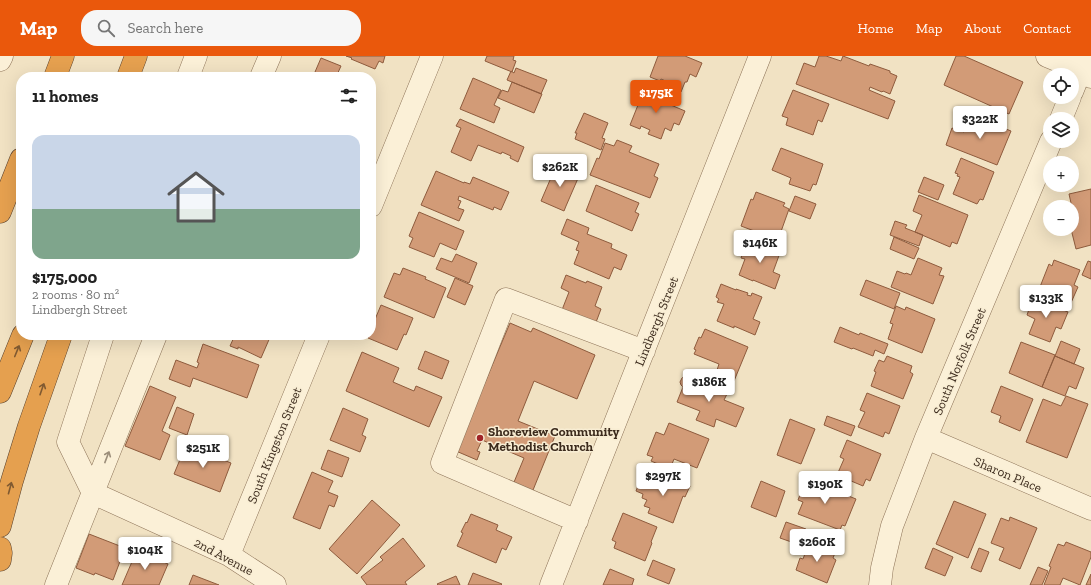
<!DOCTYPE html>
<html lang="en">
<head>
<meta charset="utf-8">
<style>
	body { margin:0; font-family:"Zilla Slab",serif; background:#f6f6f6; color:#222; height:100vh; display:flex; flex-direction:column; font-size:15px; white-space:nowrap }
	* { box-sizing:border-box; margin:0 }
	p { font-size:13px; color:#767676 }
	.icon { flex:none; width:22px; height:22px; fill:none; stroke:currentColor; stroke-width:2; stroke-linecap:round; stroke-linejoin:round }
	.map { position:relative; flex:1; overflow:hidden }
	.panel { position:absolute; left:16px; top:16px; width:360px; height:268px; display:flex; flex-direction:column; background:#fff; border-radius:16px; box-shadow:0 4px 16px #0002 }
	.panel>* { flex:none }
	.tools { position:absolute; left:1043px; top:12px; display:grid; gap:8px }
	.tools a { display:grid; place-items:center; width:36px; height:36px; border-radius:50%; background:#fff; box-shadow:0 4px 16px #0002; font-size:20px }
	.price { position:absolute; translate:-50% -34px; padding:0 9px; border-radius:4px; background:#fff; color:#222; font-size:13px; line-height:26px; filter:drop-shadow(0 1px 2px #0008) }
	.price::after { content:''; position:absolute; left:50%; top:24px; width:12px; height:9px; margin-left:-6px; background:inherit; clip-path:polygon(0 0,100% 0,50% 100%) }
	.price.on { background:#ea580c; color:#fff }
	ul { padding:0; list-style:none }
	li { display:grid; align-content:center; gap:8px; height:212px; padding:0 16px }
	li+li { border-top:1px solid #e0e0e0 }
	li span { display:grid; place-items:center; height:124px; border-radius:12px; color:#555 }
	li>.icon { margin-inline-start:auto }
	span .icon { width:72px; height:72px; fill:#fffc; stroke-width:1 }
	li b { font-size:17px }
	h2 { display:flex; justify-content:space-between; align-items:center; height:48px; padding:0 16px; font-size:17px }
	header { display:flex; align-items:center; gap:24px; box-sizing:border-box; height:56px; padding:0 20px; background:#ea580c; color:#fff }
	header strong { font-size:19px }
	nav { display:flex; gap:22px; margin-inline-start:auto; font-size:14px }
	.search { width:280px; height:36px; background:#f6f6f6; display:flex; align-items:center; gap:10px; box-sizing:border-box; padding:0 14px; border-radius:16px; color:#767676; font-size:15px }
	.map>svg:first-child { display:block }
</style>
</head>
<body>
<header>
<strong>Map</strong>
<div class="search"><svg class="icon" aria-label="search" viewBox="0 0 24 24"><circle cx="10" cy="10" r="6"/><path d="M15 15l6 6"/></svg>Search here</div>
<nav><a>Home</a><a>Map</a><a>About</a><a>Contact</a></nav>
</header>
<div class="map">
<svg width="1091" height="529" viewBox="0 0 1091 529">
	<rect width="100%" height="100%" fill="#f1e2c3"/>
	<path fill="#d29b77" stroke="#8e5b3d" d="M 346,0 L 385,0 L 383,7 L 379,5 L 375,13 L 351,3 L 352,2 Z
		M 487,0 L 514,0 L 513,4 L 516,5 L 512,16 L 485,5 Z
		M 658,0 L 685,0 L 702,7 L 696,21 L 690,18 L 687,26 L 685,26 L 681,36 L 668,30 L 670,27 L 661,23 L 660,25 L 650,21 Z
		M 819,0 L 826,0 L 841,5 L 843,0 L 869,10 L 870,8 L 890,15 L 890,17 L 897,20 L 890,38 L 883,35 L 882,36 L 870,31 L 869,34 L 895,45 L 888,63 L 796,28 L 804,7 L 815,11 Z
		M 956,0 L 964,0 L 1023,26 L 1009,58 L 944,29 Z
		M 321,2 L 341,10 L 336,21 L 326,21 L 315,16 Z
		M 516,12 L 547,24 L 541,38 L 507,24 L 511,15 L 514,17 Z
		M 473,22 L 501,34 L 494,49 L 500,52 L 494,67 L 460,53 Z
		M 512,26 L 542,38 L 534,57 L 498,42 L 502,34 L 508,36 Z
		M 646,29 L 662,36 L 659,44 L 685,55 L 679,69 L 674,67 L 671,75 L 665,72 L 661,83 L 648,78 L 650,74 L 641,70 L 640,73 L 630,69 Z
		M 793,34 L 829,48 L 822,66 L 818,64 L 813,79 L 786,69 L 788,62 L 782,60 Z
		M 584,57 L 608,67 L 602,82 L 605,83 L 601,94 L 575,83 L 577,77 L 575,77 Z
		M 971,59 L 1011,75 L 997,109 L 946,89 L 952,72 L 964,76 Z
		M 460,63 L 524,91 L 518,106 L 510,102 L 511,100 L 502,96 L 501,98 L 478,89 L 471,105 L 451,96 L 461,72 L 456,70 Z
		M 617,84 L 632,90 L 629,96 L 659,108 L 654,120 L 658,122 L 650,142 L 590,119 L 597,102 L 599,103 L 605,87 L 614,90 Z
		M 781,92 L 823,108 L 816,129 L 813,128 L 810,135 L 789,128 L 791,122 L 772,114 Z
		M 961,102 L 994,116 L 983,144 L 980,143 L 977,148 L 953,138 L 960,121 L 957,120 L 958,118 L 955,117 Z
		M 556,110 L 579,120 L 566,150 L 564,155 L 541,145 Z
		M 436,115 L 464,127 L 464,126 L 470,128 L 473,121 L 509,136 L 501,154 L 494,151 L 493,154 L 459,140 L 458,144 L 461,145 L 458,152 L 464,154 L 459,165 L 421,149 Z
		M 924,121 L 944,129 L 938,144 L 918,136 Z
		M 596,129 L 639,147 L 635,156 L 639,158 L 632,175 L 586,155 Z
		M 1091,133 L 1091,189 L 1076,193 L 1071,173 L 1072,166 L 1075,165 L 1069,138 Z
		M 756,136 L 785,147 L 783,150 L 789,153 L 778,184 L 741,170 L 751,143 L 753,144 Z
		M 919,139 L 968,159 L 957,188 L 952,186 L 950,191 L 915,176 L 922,159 L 913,155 Z
		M 795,140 L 816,148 L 810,163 L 789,155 Z
		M 419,156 L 464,175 L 456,194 L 440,187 L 434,201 L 409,191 L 413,182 L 409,180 Z
		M 567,163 L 589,172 L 587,178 L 612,188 L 611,192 L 627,199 L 621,214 L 614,211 L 609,223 L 574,208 L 579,195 L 576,194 L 579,186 L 561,178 Z
		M 895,165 L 907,169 L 905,172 L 923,179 L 919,190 L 890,179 Z
		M 894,181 L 919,192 L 914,203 L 890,193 Z
		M 748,183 L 781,194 L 773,216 L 780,219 L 775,233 L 753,224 L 753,225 L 739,219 L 745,203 L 741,202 Z
		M 456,198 L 477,207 L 469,227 L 436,213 L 441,202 L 452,206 Z
		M 918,202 L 942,212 L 939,219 L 944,220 L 933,248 L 891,231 L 897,215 L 905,218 L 906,217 L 911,219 Z
		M 1054,204 L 1080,214 L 1074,229 L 1078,231 L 1070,249 L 1038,236 L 1049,208 L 1052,210 Z
		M 1088,205 L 1091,206 L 1091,223 L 1082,219 Z
		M 403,212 L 426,221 L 425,223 L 446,232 L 434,262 L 384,241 L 394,217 L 400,219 Z
		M 566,219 L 586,227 L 587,225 L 602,231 L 595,250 L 601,253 L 595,269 L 560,259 L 569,236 L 561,232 Z
		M 455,222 L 473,230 L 465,249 L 447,241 Z
		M 866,224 L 900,237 L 894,253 L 860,239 Z
		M 721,228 L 736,234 L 736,233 L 748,237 L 747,239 L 751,240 L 752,237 L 762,241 L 753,263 L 760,266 L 755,279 L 734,270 L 734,272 L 717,265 L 724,248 L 717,246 L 719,243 L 716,241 Z
		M 1033,242 L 1068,256 L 1061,273 L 1056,271 L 1050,286 L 1029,278 L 1035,263 L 1027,259 Z
		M 381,249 L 413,262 L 406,279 L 404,278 L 397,294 L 368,282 L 369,279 L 371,279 L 371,273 Z
		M 896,250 L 905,254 L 906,251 L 935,263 L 922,297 L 888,283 L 893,268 L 890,267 Z
		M 510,267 L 531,276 L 533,272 L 595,299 L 577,343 L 534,325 L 518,365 L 555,380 L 531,439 L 512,431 L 524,402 L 482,384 L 477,395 L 480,396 L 477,404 L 456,395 Z
		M 840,271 L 859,279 L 860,277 L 888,288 L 884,298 L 875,294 L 873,300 L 853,292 L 852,293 L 834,286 Z
		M 705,273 L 748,291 L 734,325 L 716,317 L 719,308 L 694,298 L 696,294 L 694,293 L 699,281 L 701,282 Z
		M 235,279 L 271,279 L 261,302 L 238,291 L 238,293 L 230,290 Z
		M 1061,285 L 1080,293 L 1074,308 L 1055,300 Z
		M 1021,286 L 1055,299 L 1042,331 L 1009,317 Z
		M 203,288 L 259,309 L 247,342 L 193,322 L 190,331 L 169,323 L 176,304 L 197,312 L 199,307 L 197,306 Z
		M 425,295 L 449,305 L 442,323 L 418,313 Z
		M 362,296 L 399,312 L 393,326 L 414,335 L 416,330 L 442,341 L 429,371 L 346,335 Z
		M 887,300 L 912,310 L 910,316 L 913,318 L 903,343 L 871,330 L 876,316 L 874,315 L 879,304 L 884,306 Z
		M 1055,300 L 1084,312 L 1076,333 L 1069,330 L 1065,340 L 1042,331 Z
		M 683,321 L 687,321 L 690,328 L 695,325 L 695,324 L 696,323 L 701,325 L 701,327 L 727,338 L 724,344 L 744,352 L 736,371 L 716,363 L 714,371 L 696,364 L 700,355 L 677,346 L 683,331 L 681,329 L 680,326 L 682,322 Z
		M 150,330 L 176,341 L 162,375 L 170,379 L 160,404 L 125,390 Z
		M 1001,330 L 1033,343 L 1020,375 L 999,366 L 1001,360 L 991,356 Z
		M 867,337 L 900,350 L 889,378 L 885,376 L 883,381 L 858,371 L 865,356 L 860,354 Z
		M 1066,340 L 1088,348 L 1067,402 L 1026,386 L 1043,343 L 1061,350 Z
		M 177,351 L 194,358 L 187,379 L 169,372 Z
		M 343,352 L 368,363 L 362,379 L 366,381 L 360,396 L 330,384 Z
		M 827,360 L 855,370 L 851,380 L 824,369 Z
		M 790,363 L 815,373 L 801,408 L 777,399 Z
		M 669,367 L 709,383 L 697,412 L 674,403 L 670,413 L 651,405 L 653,401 L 647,399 L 656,376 L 664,379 Z
		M 847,384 L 881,398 L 870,425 L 866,423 L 863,430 L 837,419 L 844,403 L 840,401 Z
		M 186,389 L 231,407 L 220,436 L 174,418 Z
		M 328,394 L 349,402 L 342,421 L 321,413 Z
		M 312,416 L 333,425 L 328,436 L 338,440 L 334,451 L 329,449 L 320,473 L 293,462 Z
		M 662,419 L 690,430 L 685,441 L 683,440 L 673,467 L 648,457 L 650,452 L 644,450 L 647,444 L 642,442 L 643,438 L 636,435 L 641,422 L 658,429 Z
		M 806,423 L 856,443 L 845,470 L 842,469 L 840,474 L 798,458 L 803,446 L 798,444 Z
		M 761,425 L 785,435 L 776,461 L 751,451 Z
		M 372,444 L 400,469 L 357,518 L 329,493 Z
		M 954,445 L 986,458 L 968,502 L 936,488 Z
		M 623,457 L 657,471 L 651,486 L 652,487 L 645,505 L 614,492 L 616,486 L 612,484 Z
		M 471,458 L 498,469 L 496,474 L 512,481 L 506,494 L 502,492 L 496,507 L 457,490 L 463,477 L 461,476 L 466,466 L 467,467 Z
		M 1010,461 L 1037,472 L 1020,513 L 999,504 L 1004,492 L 991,487 L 1001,462 L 1009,465 Z
		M 786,466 L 806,473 L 800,489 L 780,482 Z
		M 89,478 L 125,492 L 113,524 L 95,517 L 94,519 L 76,512 Z
		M 403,482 L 425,510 L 405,526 L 407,529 L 367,529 L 361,521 L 383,504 L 380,501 Z
		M 1066,486 L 1091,496 L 1091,501 L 1080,529 L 1063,522 L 1060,529 L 1044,529 L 1051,511 L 1049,510 L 1058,488 L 1064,490 Z
		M 809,487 L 835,497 L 833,502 L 836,504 L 827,527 L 796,514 L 800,502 L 803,503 Z
		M 933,492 L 953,501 L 945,520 L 925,512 Z
		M 979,492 L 989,496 L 981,516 L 971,512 Z
		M 137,494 L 168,508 L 159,529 L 122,529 Z
		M 653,504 L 675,513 L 669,528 L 647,519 Z
		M 1038,511 L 1048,515 L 1042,529 L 1030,529 Z
		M 610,513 L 634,523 L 632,529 L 603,529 Z
		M 473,517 L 502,528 L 501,529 L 468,529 Z
		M 1091,518 L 1091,529 L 1086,529 Z
		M 193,519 L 219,529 L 189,529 Z
		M 456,520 L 460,529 L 438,529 L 437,528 Z"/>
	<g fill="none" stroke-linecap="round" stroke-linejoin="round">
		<g stroke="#8d7358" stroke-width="23">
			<path id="minor" d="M 1047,0 L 1081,14 L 1091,21
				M 0,4 L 2,0
				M 188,21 L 196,0
				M 261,21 L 270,0
				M 1072,36 L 1086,1
				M 1061,63 L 1070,41
				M 371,150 L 432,0
				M 103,279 L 68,386 L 93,437 L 229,499 L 275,529
				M 926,382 L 1091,453
				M 577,465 L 442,407 L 506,243 L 644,295
				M 229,499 L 319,279
				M 56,529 L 156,279
				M 551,529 L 760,0
				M 880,529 L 882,512 L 892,470 L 926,382 L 1051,85"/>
		</g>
		<g stroke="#5a412d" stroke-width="23">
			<path id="highway" d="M 55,21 L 63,0
				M 128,21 L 136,0
				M 0,156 L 21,103
				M 0,336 L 23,279
				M 0,470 L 12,425 L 29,370 L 61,279
				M 0,492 L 1,497 L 0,504"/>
		</g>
		<use href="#minor" stroke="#fbf0d7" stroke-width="22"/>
		<use href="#highway" stroke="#e5a04f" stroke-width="22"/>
	</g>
	<defs><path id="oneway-shaft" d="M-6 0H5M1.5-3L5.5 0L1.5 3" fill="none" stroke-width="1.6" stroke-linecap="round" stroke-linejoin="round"/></defs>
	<g stroke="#805a31">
		<use href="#oneway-shaft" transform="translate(17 295) rotate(-68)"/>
		<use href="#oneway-shaft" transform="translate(42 333) rotate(-71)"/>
		<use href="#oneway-shaft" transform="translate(10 432) rotate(-75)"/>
	</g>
	<use stroke="#9c8e7a" href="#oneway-shaft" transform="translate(107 401) rotate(-69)"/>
	<circle fill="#a02428" stroke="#f8edd3" stroke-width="1.5" cx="480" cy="382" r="4"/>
	<g text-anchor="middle" stroke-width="3" stroke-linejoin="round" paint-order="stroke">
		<g font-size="13" fill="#3c2b1d" stroke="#f8edd3">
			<text transform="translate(656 265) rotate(-68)" y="5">Lindbergh Street</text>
			<text transform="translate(959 305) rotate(-67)" y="5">South Norfolk Street</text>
			<text transform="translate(274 389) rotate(-68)" y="5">South Kingston Street</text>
			<text transform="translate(1008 418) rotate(23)" y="5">Sharon Place</text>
			<text transform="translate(224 500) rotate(28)" y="5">2nd Avenue</text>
		</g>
		<g font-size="13" font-weight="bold" fill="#3c2b1d" stroke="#f8edd3" text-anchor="start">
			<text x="488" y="380">Shoreview Community<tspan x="488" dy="15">Methodist Church</tspan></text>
		</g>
	</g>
</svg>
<div class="tools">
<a><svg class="icon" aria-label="locate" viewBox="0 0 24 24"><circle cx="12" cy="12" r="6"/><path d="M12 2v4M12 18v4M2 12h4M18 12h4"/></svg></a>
<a><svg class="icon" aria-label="layers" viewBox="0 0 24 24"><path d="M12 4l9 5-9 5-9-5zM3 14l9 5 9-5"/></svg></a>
<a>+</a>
<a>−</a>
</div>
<b class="price on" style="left:656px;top:58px">$175K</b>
<b class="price" style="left:980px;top:84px">$322K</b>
<b class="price" style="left:560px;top:132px">$262K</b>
<b class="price" style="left:760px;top:208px">$146K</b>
<b class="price" style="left:1046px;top:263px">$133K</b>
<b class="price" style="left:709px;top:347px">$186K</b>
<b class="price" style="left:203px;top:413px">$251K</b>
<b class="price" style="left:663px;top:441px">$297K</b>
<b class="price" style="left:825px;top:449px">$190K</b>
<b class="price" style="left:817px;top:507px">$260K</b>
<b class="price" style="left:145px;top:515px">$104K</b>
<section class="panel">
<h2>11 homes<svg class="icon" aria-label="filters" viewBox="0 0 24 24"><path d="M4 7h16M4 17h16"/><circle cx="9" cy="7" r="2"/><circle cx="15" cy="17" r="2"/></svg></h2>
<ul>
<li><span style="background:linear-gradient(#c9d6e8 60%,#7fa58c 0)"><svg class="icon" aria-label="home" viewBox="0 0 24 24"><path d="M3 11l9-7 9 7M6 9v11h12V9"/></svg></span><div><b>$175,000</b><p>2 rooms · 80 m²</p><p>Lindbergh Street</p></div></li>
</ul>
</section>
</div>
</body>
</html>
